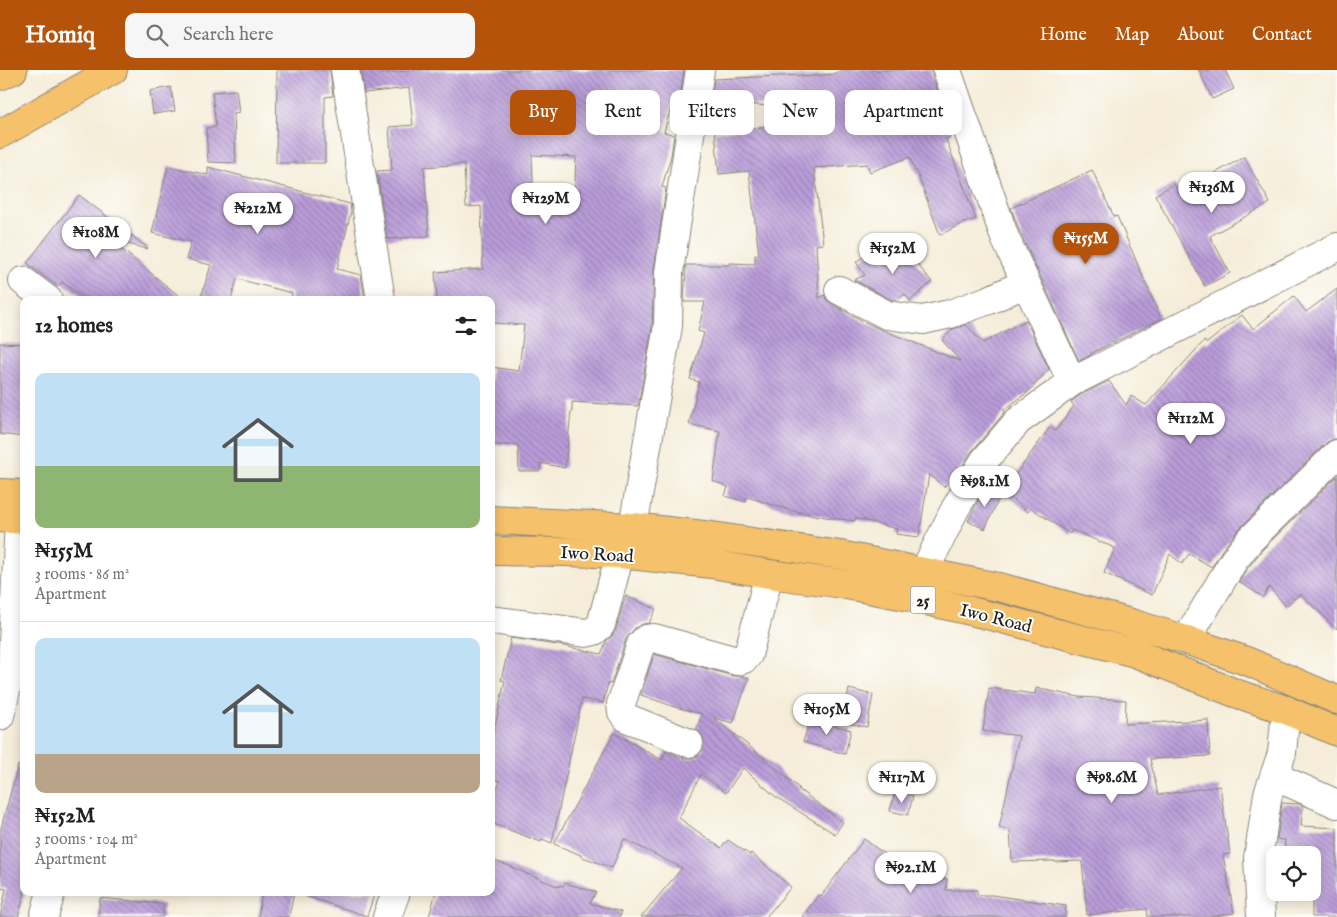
<!DOCTYPE html>
<html lang="en">
<head>
<meta charset="utf-8">
<style>
	body { margin:0; font-family:"IM FELL English",serif; background:#f6f6f6; color:#222; height:100vh; display:flex; flex-direction:column; font-size:19px; white-space:nowrap }
	* { box-sizing:border-box; margin:0 }
	p { font-size:16px; color:#767676 }
	.icon { flex:none; width:28px; height:28px; fill:none; stroke:currentColor; stroke-width:2; stroke-linecap:round; stroke-linejoin:round }
	.map { position:relative; flex:1; overflow:hidden }
	.side { position:absolute; left:20px; top:226px; width:475px; height:600px; display:flex; flex-direction:column; background:#fff; border-radius:10px; box-shadow:0 2px 12px #0003 }
	.side>* { flex:none }
	.hud { position:absolute; left:510px; top:20px; width:475px; height:45px; display:flex; gap:10px }
	.fabs { position:absolute; left:1266px; top:776px; display:grid; gap:10px }
	.fabs a { display:grid; place-items:center; width:55px; height:55px; border-radius:10px; background:#fff; box-shadow:0 2px 12px #0003; font-size:25px }
	.price { position:absolute; translate:-50% -42px; padding:0 11px; border-radius:18px; background:#fff; color:#222; font-size:16px; line-height:32px; filter:drop-shadow(0 1px 2px #0008) }
	.price::after { content:''; position:absolute; left:50%; top:30px; width:15px; height:11px; margin-left:-8px; background:inherit; clip-path:polygon(0 0,100% 0,50% 100%) }
	.price.current { background:#b45309; color:#fff }
	ul { padding:0; list-style:none }
	li { display:grid; align-content:center; gap:10px; height:265px; padding:0 15px }
	li+li { border-top:1px solid #e0e0e0 }
	li span { display:grid; place-items:center; height:155px; border-radius:10px; color:#555 }
	li>.icon { margin-inline-start:auto }
	span .icon { width:90px; height:90px; fill:#fffc; stroke-width:1 }
	li b { font-size:21px }
	h2 { display:flex; justify-content:space-between; align-items:center; height:60px; padding:0 15px; font-size:21px }
	.pill { padding:0 18px; border-radius:10px; background:#fff; box-shadow:0 2px 12px #0003; font-size:18px; line-height:45px }
	.pill.current { background:#b45309; color:#fff }
	header { display:flex; align-items:center; gap:30px; box-sizing:border-box; height:70px; padding:0 25px; background:#b45309; color:#fff }
	header strong { font-size:24px }
	nav { display:flex; gap:28px; margin-inline-start:auto; font-size:18px }
	.search { width:350px; height:45px; background:#f6f6f6; display:flex; align-items:center; gap:12px; box-sizing:border-box; padding:0 18px; border-radius:10px; color:#767676; font-size:19px }
	.map>svg:first-child { display:block }
</style>
</head>
<body>
<header>
<strong>Homiq</strong>
<div class="search"><svg class="icon" aria-label="search" viewBox="0 0 24 24"><circle cx="10" cy="10" r="6"/><path d="M15 15l6 6"/></svg>Search here</div>
<nav><a>Home</a><a>Map</a><a>About</a><a>Contact</a></nav>
</header>
<div class="map">
<svg width="1337" height="847" viewBox="0 0 1337 847">
	<defs>
		<pattern id="building-back-hatch" width="6" height="6" patternUnits="userSpaceOnUse" patternTransform="scale(1.25)"><rect width="6" height="6" fill="#b99cd9"/><path d="M-1 5l2 2M0 0l6 6M5-1l2 2" fill="none" stroke="#967eaf"/></pattern>
	</defs>
	<rect width="100%" height="100%" fill="#fdfcf7"/>
	<filter id="ink" filterUnits="userSpaceOnUse"><feTurbulence type="fractalNoise" baseFrequency=".02" numOctaves="2"/><feDisplacementMap in="SourceGraphic" scale="10" xChannelSelector="R" yChannelSelector="G"/><feConvolveMatrix kernelMatrix="1 2 1 2 8 2 1 2 1" color-interpolation-filters="sRGB"/></filter>
	<filter id="wash" filterUnits="userSpaceOnUse"><feTurbulence type="fractalNoise" baseFrequency=".0096" numOctaves="4" result="noise"/><feDisplacementMap in="SourceGraphic" scale="20" xChannelSelector="R" yChannelSelector="G"/><feGaussianBlur stdDeviation="1.12" result="paint"/><feColorMatrix in="noise" values="0 0 0 0 0 0 0 0 0 0 0 0 0 0 0 0 0 1.4 0 .05"/><feComposite in="paint" operator="in"/></filter>
	<g filter="url(#wash)">
		<rect width="100%" height="100%" fill="#f5edd9"/>
		<g id="blocks">
			<path fill="url(#building-back-hatch)" fill-rule="evenodd" d="M 277,0 L 330,0 L 333,26 L 325,27 L 325,93 L 276,93 Z
				M 361,0 L 379,0 L 380,4 L 414,0 L 684,0 L 680,28 L 674,27 L 664,62 L 674,65 L 671,86 L 662,117 L 666,118 L 654,200 L 652,258 L 638,336 L 572,332 L 572,343 L 571,342 L 565,398 L 540,393 L 540,401 L 519,401 L 518,375 L 491,375 L 491,297 L 519,301 L 524,255 L 491,253 L 491,230 L 437,230 L 435,202 L 483,199 L 481,136 L 466,137 L 464,94 L 424,97 L 429,166 L 387,169 L 377,101 L 392,100 L 389,57 L 413,55 L 409,18 L 364,23 ZM 532,85 L 576,87 L 574,134 L 534,134 Z
				M 843,0 L 932,0 L 932,5 L 952,63 L 949,64 L 950,67 L 946,69 L 976,149 L 961,154 L 940,165 L 916,100 L 915,101 L 910,87 L 870,102 L 867,94 L 814,98 L 823,174 L 816,175 L 819,228 L 825,225 L 826,229 L 832,234 L 865,252 L 880,259 L 960,291 L 942,270 L 953,259 L 966,255 L 983,273 L 1026,250 L 1049,299 L 1028,322 L 1004,340 L 1005,342 L 972,381 L 963,395 L 944,417 L 929,404 L 919,467 L 896,464 L 897,459 L 855,448 L 855,451 L 825,447 L 793,441 L 747,427 L 746,432 L 725,426 L 728,417 L 713,411 L 720,361 L 689,354 L 699,312 L 690,309 L 704,263 L 698,261 L 705,232 L 684,232 L 686,195 L 729,195 L 729,193 L 755,194 L 755,185 L 759,185 L 749,101 L 719,104 L 715,62 L 817,51 L 817,40 L 711,31 L 714,9 L 803,5 L 803,7 L 833,4 Z
				M 1199,0 L 1225,0 L 1234,19 L 1212,29 Z
				M 171,17 L 175,41 L 153,44 L 150,21 Z
				M 236,20 L 239,42 L 234,43 L 236,93 L 208,92 L 206,58 L 216,57 L 212,22 Z
				M 1244,87 L 1270,133 L 1210,166 L 1230,203 L 1205,216 L 1155,125 L 1174,114 L 1179,123 Z
				M 168,96 L 208,105 L 208,97 L 350,134 L 351,142 L 337,199 L 361,205 L 365,230 L 291,230 L 292,223 L 237,209 L 231,230 L 200,230 L 211,195 L 186,189 L 191,172 L 152,163 Z
				M 1092,100 L 1114,147 L 1117,146 L 1161,249 L 1090,284 L 1091,285 L 1079,291 L 1020,162 L 1011,138 Z
				M 79,125 L 148,178 L 147,179 L 109,169 L 184,230 L 87,230 L 62,212 L 58,217 L 27,193 Z
				M 902,176 L 932,212 L 910,231 L 905,224 L 896,230 L 892,230 L 854,210 L 865,205 L 856,192 L 875,179 L 884,192 Z
				M 1337,219 L 1337,369 L 1333,369 L 1326,373 L 1239,459 L 1222,480 L 1212,497 L 1189,484 L 1182,494 L 1170,484 L 1152,525 L 1104,503 L 1115,478 L 1072,460 L 1070,464 L 1031,438 L 1028,442 L 1003,422 L 1050,357 L 1055,361 L 1074,336 L 1071,332 L 1080,325 L 1109,311 L 1126,335 L 1131,326 L 1146,335 L 1204,271 L 1207,273 L 1242,245 L 1253,259 L 1294,226 L 1306,242 Z
				M 0,273 L 24,274 L 24,367 L 0,364 Z
				M 1337,406 L 1337,559 L 1300,524 L 1286,536 L 1269,517 L 1263,527 L 1239,512 L 1247,499 L 1262,480 Z
				M 987,417 L 1001,424 L 985,459 L 968,451 L 977,433 Z
				M 626,526 L 656,539 L 649,553 L 643,554 L 635,558 L 626,569 L 611,614 L 608,613 L 603,633 L 582,629 L 552,773 L 542,769 L 541,772 L 491,753 L 491,734 L 500,711 L 491,709 L 491,673 L 505,611 L 501,610 L 511,568 L 564,576 L 601,584 L 607,570 L 612,566 L 616,559 L 623,535 Z
				M 654,584 L 733,606 L 742,606 L 749,608 L 733,653 L 714,648 L 775,697 L 800,719 L 798,719 L 843,752 L 835,764 L 776,727 L 743,698 L 726,723 L 701,704 L 679,748 L 721,778 L 728,770 L 750,785 L 751,783 L 791,817 L 766,847 L 641,847 L 682,798 L 624,769 L 612,798 L 580,786 L 581,785 L 554,774 L 614,663 L 662,690 L 666,681 L 685,689 L 686,688 L 692,688 L 698,686 L 703,679 L 704,670 L 702,664 L 696,660 L 702,644 L 675,637 L 641,625 Z
				M 989,618 L 1035,624 L 1036,618 L 1079,627 L 1126,630 L 1125,654 L 1208,650 L 1210,686 L 1150,689 L 1158,725 L 1220,716 L 1230,784 L 1223,785 L 1234,843 L 1209,847 L 1148,847 L 1147,839 L 1087,845 L 1082,791 L 1055,792 L 1055,791 L 1012,792 L 1010,760 L 999,758 L 1019,666 L 983,661 Z
				M 849,619 L 873,625 L 867,657 L 842,652 Z
				M 810,649 L 851,660 L 845,684 L 803,672 Z
				M 18,695 L 24,696 L 24,826 L 18,847 L 0,847 L 6,819 L 0,818 L 0,762 Z
				M 895,722 L 913,726 L 908,745 L 890,741 Z
				M 1282,733 L 1299,734 L 1303,736 L 1301,756 L 1337,758 L 1337,847 L 1312,847 L 1312,785 L 1284,785 L 1285,770 L 1277,769 Z
				M 864,769 L 913,805 L 947,809 L 946,820 L 977,820 L 977,825 L 992,825 L 1066,836 L 1065,847 L 802,847 L 819,824 L 821,826 Z
				M 491,790 L 513,797 L 513,798 L 559,817 L 559,815 L 563,816 L 565,813 L 596,822 L 590,833 L 621,842 L 620,847 L 429,847 L 436,822 L 491,822 Z
				M 262,822 L 294,822 L 289,847 L 258,847 Z
				M 306,822 L 375,822 L 367,846 L 305,826 Z
				M 100,828 L 163,834 L 163,847 L 98,847 Z"/>
		</g>
	</g>
	<g filter="url(#ink)">
		<use href="#blocks" fill-opacity="0" stroke="#88847a" stroke-width="1"/>
		<g fill="none" stroke-linecap="round" stroke-linejoin="round">
			<g stroke="#88847a" stroke-width="30">
				<path id="minor" d="M 345,0 L 381,230
					M 947,0 L 1005,168 L 1072,312
					M 23,211 L 48,230
					M 839,220 L 887,245 L 923,250 L 950,244 L 989,230 L 1026,213
					M 633,457 L 668,256 L 669,202 L 700,0
					M 924,502 L 955,439 L 984,391 L 1018,351 L 1072,312 L 1337,177
					M 491,550 L 586,563 L 594,561 L 601,555 L 620,484
					M 1186,570 L 1234,490 L 1250,470 L 1337,384
					M 0,646 L 12,594 L 19,450
					M 689,673 L 627,648 L 622,642 L 621,634 L 641,574 L 646,569 L 654,568 L 737,591 L 744,589 L 748,585 L 769,504
					M 1274,706 L 1337,734
					M 44,847 L 51,822
					M 387,847 L 396,822
					M 1261,847 L 1258,788 L 1268,724 L 1282,683 L 1286,640"/>
			</g>
			<g stroke="#88847a" stroke-width="30">
				<path id="major" d="M 0,423 L 24,424
					M 0,448 L 24,450
					M 491,450 L 633,457 L 712,466 L 840,485 L 1003,518 L 1131,553 L 1186,570 L 1249,592 L 1337,630
					M 491,481 L 567,482 L 620,484 L 712,494 L 769,504 L 836,513 L 905,526 L 971,541 L 1135,583 L 1235,623 L 1286,640 L 1337,662"/>
			</g>
			<g stroke="#88847a" stroke-width="30">
				<path id="highway" d="M 0,6 L 13,0
					M 0,64 L 113,0"/>
			</g>
			<use href="#minor" stroke="#fff" stroke-width="28"/>
			<use href="#major" stroke="#f5c16b" stroke-width="28"/>
			<use href="#highway" stroke="#f5c16b" stroke-width="28"/>
		</g>
	</g>
	<g text-anchor="middle" stroke-width="4" stroke-linejoin="round" paint-order="stroke">
		<rect fill="#fdfcf7" stroke="#605f5e" stroke-width="1" x="910.5" y="516.5" width="25" height="27" rx="4"/>
		<g font-size="16" font-weight="bold" fill="#1c1c1c">
			<text x="923" y="536">25</text>
		</g>
		<g font-size="18" fill="#1c1c1c" stroke="#fdfcf7">
			<text transform="translate(597 484) rotate(3)" y="6">Iwo Road</text>
			<text transform="translate(996 548) rotate(14)" y="6">Iwo Road</text>
		</g>
	</g>
</svg>
<div class="fabs">
<a><svg class="icon" aria-label="locate" viewBox="0 0 24 24"><circle cx="12" cy="12" r="6"/><path d="M12 2v4M12 18v4M2 12h4M18 12h4"/></svg></a>
</div>
<b class="price" style="left:1212px;top:144px">₦136M</b>
<b class="price" style="left:546px;top:155px">₦129M</b>
<b class="price" style="left:258px;top:165px">₦212M</b>
<b class="price" style="left:96px;top:189px">₦108M</b>
<b class="price current" style="left:1086px;top:195px">₦155M</b>
<b class="price" style="left:893px;top:205px">₦152M</b>
<b class="price" style="left:1191px;top:375px">₦112M</b>
<b class="price" style="left:985px;top:438px">₦98.1M</b>
<b class="price" style="left:827px;top:666px">₦105M</b>
<b class="price" style="left:902px;top:734px">₦117M</b>
<b class="price" style="left:1112px;top:734px">₦98.6M</b>
<b class="price" style="left:911px;top:824px">₦92.1M</b>
<div class="hud">
<a class="pill current">Buy</a>
<a class="pill">Rent</a>
<a class="pill">Filters</a>
<a class="pill">New</a>
<a class="pill">Apartment</a>
</div>
<section class="side">
<h2>12 homes<svg class="icon" aria-label="filters" viewBox="0 0 24 24"><path d="M4 7h16M4 17h16"/><circle cx="9" cy="7" r="2"/><circle cx="15" cy="17" r="2"/></svg></h2>
<ul>
<li><span style="background:linear-gradient(#bfe0f5 60%,#8fb573 0)"><svg class="icon" aria-label="home" viewBox="0 0 24 24"><path d="M3 11l9-7 9 7M6 9v11h12V9"/></svg></span><div><b>₦155M</b><p>3 rooms · 86 m²</p><p>Apartment</p></div></li>
<li><span style="background:linear-gradient(#bfe0f5 75%,#b9a48a 0)"><svg class="icon" aria-label="home" viewBox="0 0 24 24"><path d="M3 11l9-7 9 7M6 9v11h12V9"/></svg></span><div><b>₦152M</b><p>3 rooms · 104 m²</p><p>Apartment</p></div></li>
</ul>
</section>
</div>
</body>
</html>
